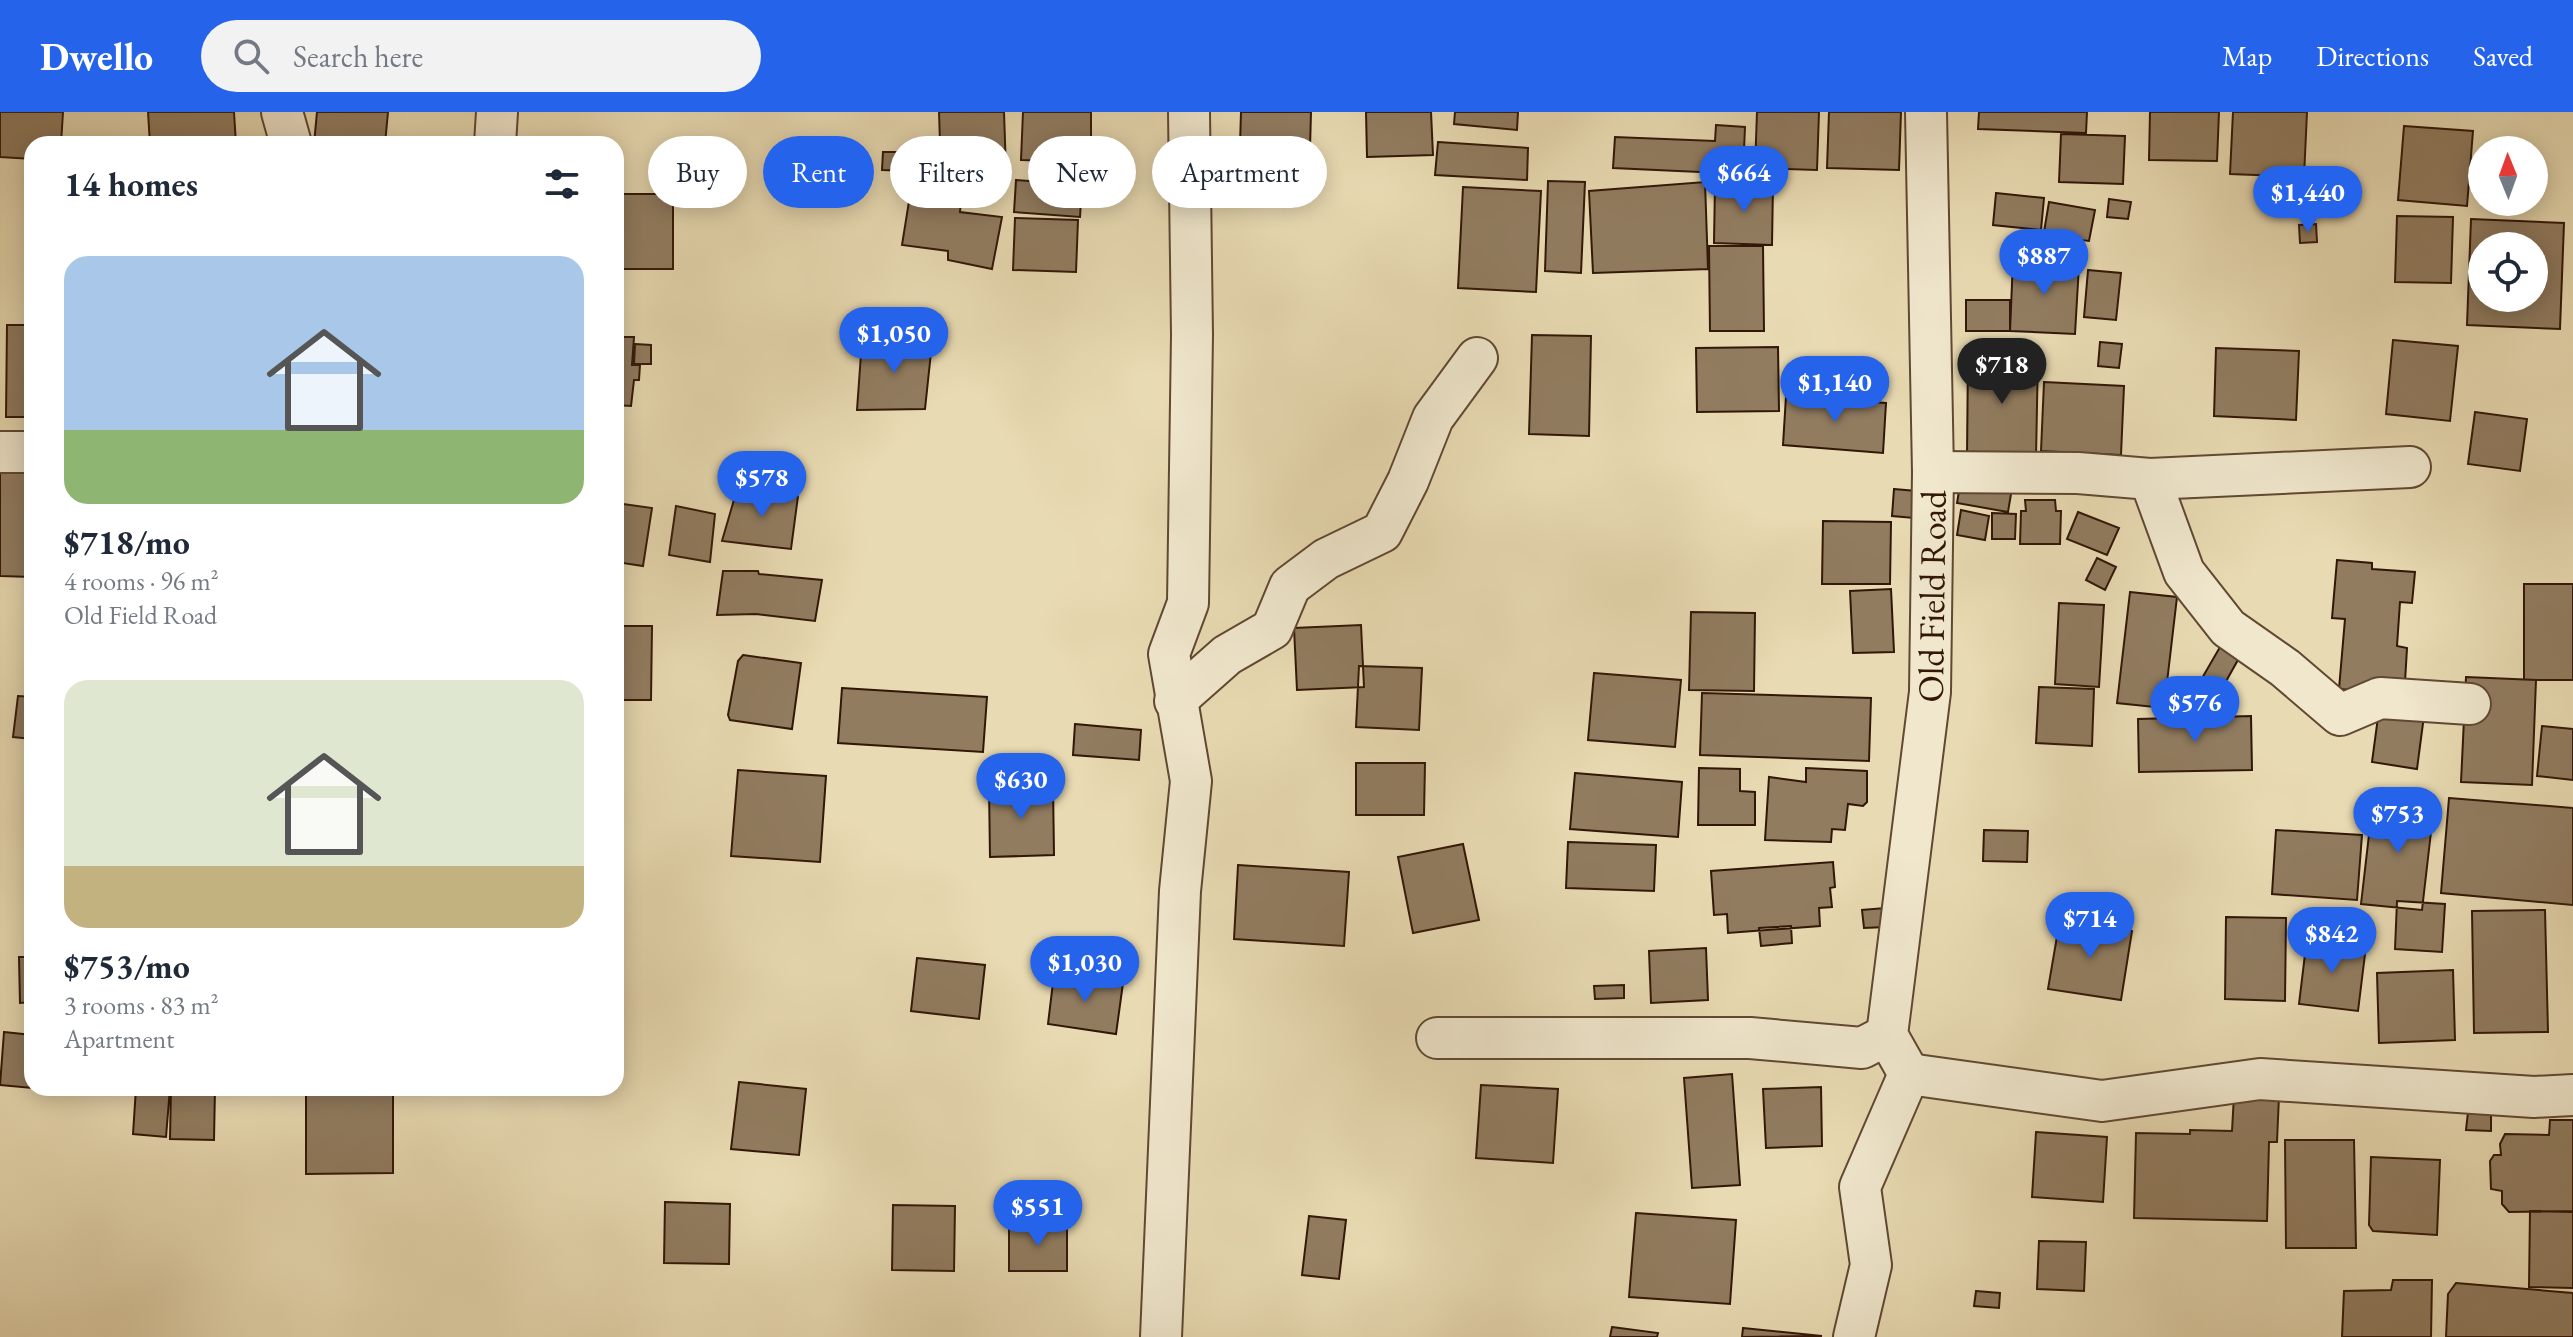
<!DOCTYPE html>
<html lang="en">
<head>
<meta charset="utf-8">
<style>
	body { margin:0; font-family:"EB Garamond",serif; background:#f2f2f3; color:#1f2937; height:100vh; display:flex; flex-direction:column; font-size:30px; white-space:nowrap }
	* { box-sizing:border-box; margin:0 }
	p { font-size:26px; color:#747a83 }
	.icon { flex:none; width:44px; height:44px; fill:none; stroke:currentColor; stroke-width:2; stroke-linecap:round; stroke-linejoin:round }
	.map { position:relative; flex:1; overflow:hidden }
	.sheet { position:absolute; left:24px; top:24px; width:600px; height:960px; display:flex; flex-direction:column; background:#fff; border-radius:24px; box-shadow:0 4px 20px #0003 }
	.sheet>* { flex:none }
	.hud { position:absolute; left:648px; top:24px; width:760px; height:72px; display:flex; gap:16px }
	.needle { width:52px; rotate:359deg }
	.controls { position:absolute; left:2468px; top:24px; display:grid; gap:16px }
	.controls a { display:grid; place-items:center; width:80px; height:80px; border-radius:50%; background:#fff; box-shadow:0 4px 20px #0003; font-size:40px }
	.price { position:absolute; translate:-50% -68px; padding:0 18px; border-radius:28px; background:#2563eb; color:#fff; font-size:26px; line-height:52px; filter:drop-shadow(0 2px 4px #0008) }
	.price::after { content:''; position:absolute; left:50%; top:48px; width:24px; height:18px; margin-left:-12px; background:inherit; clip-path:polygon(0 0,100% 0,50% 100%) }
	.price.on { background:#222; color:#fff }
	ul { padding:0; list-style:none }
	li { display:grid; align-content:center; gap:16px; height:424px; padding:0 40px }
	li span { display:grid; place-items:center; height:248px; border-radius:24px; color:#555 }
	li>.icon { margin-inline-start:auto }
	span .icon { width:144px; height:144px; fill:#fffc; stroke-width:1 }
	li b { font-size:34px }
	h2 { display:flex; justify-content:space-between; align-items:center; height:96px; padding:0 40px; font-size:34px }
	.pill { padding:0 28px; border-radius:36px; background:#fff; box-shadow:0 4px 20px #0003; font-size:28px; line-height:72px }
	.pill.on { background:#2563eb; color:#fff }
	header { display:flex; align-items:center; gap:48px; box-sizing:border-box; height:112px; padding:0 40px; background:#2563eb; color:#fff }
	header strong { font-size:38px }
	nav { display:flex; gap:44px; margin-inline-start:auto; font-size:28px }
	.search { width:560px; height:72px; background:#f2f2f3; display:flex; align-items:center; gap:20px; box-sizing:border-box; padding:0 28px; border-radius:44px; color:#747a83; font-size:30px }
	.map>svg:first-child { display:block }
</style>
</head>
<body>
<header>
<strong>Dwello</strong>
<div class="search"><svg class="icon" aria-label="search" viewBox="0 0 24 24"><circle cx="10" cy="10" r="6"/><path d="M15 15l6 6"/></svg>Search here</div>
<nav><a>Map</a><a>Directions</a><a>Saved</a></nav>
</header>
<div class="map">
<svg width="2573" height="1225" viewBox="0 0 2573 1225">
	<rect width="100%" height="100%" fill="#e8dab2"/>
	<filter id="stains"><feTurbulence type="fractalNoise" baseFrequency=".0025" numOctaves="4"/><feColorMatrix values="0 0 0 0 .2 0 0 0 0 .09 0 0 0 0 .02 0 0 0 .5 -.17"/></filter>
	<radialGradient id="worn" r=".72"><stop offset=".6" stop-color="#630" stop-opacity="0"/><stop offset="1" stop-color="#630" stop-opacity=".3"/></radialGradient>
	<path fill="#917c60" stroke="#321708" stroke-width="2" fill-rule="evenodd" d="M 0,0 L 63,0 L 61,32 L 32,32 L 32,47 L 0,45 Z
		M 148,0 L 234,0 L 236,32 L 150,32 Z
		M 317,0 L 388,0 L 385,32 L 314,32 Z
		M 939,0 L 1004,0 L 1006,59 L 941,61 Z
		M 1023,0 L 1091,0 L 1091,50 L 1021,48 Z
		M 1241,0 L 1311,0 L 1310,36 L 1240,33 Z
		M 1366,0 L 1431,0 L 1433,43 L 1367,45 Z
		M 1455,0 L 1518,0 L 1517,18 L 1454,12 Z
		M 1757,0 L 1819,0 L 1817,58 L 1755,56 Z
		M 1829,0 L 1901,0 L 1899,58 L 1827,56 Z
		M 1979,0 L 2087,0 L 2086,21 L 1978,17 Z
		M 2150,0 L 2219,0 L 2217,49 L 2149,48 Z
		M 2233,0 L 2307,0 L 2304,65 L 2230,62 Z
		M 1716,13 L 1745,15 L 1743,62 L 1613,56 L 1615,25 L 1715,29 Z
		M 2404,14 L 2473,19 L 2467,94 L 2398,88 Z
		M 2061,22 L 2125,24 L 2123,72 L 2059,70 Z
		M 1438,30 L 1528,36 L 1527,68 L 1435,63 Z
		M 883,40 L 908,40 L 909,59 L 882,58 Z
		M 1016,68 L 1082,73 L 1080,105 L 1014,100 Z
		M 1548,69 L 1585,70 L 1581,161 L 1545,159 Z
		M 1705,70 L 1708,157 L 1593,161 L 1589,79 Z
		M 1715,72 L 1773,73 L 1772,133 L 1714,131 Z
		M 2275,72 L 2298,73 L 2298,88 L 2274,87 Z
		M 1463,75 L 1541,79 L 1536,180 L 1458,176 Z
		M 1996,81 L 2044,86 L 2041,118 L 1993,113 Z
		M 616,82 L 673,82 L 673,157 L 616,157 Z
		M 910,83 L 961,90 L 960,100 L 1002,105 L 992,157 L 948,148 L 948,139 L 902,133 Z
		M 2109,87 L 2131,90 L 2128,107 L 2107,105 Z
		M 2049,90 L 2095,98 L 2089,129 L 2073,127 L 2071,137 L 2042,132 Z
		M 2397,104 L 2453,105 L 2451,171 L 2395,170 Z
		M 1015,106 L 1078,108 L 1076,160 L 1013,158 Z
		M 2471,107 L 2564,111 L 2560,217 L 2467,213 ZM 2482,134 L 2534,134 L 2534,186 L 2482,186 Z
		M 2316,112 L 2317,130 L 2300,131 L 2299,113 Z
		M 1709,134 L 1763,134 L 1764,219 L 1710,219 Z
		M 2013,148 L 2079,153 L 2075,222 L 2010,219 Z
		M 2088,158 L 2121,161 L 2116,208 L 2084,205 Z
		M 1966,188 L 2010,188 L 2010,219 L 1966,219 Z
		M 7,213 L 32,213 L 32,305 L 6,305 Z
		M 1532,223 L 1591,224 L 1589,324 L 1529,322 Z
		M 616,225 L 634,225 L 632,253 L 640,253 L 639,268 L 634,268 L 631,294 L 616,293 Z
		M 862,228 L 932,231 L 925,297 L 857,298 Z
		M 2393,228 L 2458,234 L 2450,309 L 2386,302 Z
		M 2100,230 L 2122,232 L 2119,256 L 2098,254 Z
		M 635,232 L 651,233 L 651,252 L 634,252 Z
		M 1778,235 L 1779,299 L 1697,300 L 1696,236 Z
		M 2216,236 L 2299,239 L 2296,308 L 2214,304 Z
		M 1968,241 L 2038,242 L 2036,346 L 1967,346 Z
		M 2044,270 L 2124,274 L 2121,343 L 2041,339 Z
		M 1786,284 L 1886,291 L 1883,341 L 1783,333 Z
		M 2475,300 L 2527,307 L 2520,359 L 2468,352 Z
		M 0,350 L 32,350 L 32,465 L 0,464 Z
		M 1961,367 L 2012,376 L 2008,400 L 1957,391 Z
		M 738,374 L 798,384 L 791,437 L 722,429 Z
		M 1894,377 L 1916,379 L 1914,406 L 1892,404 Z
		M 2025,388 L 2055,388 L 2056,399 L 2061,399 L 2060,432 L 2020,432 L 2021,399 L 2026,399 Z
		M 616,391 L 652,396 L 643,454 L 616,450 Z
		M 676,394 L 715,402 L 710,450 L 669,443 Z
		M 1961,398 L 1989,404 L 1985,428 L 1957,423 Z
		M 2078,400 L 2119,416 L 2107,443 L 2067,427 Z
		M 1992,401 L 2016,402 L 2015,427 L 1992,427 Z
		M 1823,409 L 1891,410 L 1890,472 L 1822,472 Z
		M 2097,446 L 2116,455 L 2105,478 L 2086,468 Z
		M 2337,448 L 2372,451 L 2372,457 L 2415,460 L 2412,491 L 2400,490 L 2397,534 L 2407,536 L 2405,570 L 2377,580 L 2339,577 L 2345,507 L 2332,506 Z
		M 723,459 L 758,459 L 759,462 L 822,468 L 815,509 L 756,502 L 717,503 Z
		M 2524,472 L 2573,472 L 2573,568 L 2524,568 Z
		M 1891,477 L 1894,540 L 1853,541 L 1850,479 Z
		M 2130,480 L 2177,485 L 2164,596 L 2117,591 Z
		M 2059,491 L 2104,493 L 2099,575 L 2055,572 Z
		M 1691,500 L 1755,501 L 1754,579 L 1689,578 Z
		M 1361,513 L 1364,575 L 1297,578 L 1294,516 Z
		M 616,514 L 652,514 L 651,588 L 616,588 Z
		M 2220,535 L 2239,546 L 2220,580 L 2201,568 Z
		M 743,543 L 801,551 L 792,617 L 730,608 L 728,603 L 738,549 Z
		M 1359,554 L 1422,556 L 1419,618 L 1356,615 Z
		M 1594,561 L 1681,568 L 1675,635 L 1588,628 Z
		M 2466,565 L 2536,568 L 2532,673 L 2461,670 Z
		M 2039,575 L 2094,577 L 2092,634 L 2036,631 Z
		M 842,576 L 987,585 L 983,640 L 838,631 Z
		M 1702,581 L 1871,586 L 1869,649 L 1700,643 Z
		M 18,584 L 32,585 L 32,627 L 13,625 Z
		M 2380,590 L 2425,596 L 2417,657 L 2372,650 Z
		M 2251,604 L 2252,658 L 2139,660 L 2138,607 Z
		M 1075,612 L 1141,618 L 1139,648 L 1073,643 Z
		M 2542,614 L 2573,617 L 2573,668 L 2537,664 Z
		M 1356,651 L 1425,651 L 1424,703 L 1356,703 Z
		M 1699,656 L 1740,657 L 1740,679 L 1755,680 L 1755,713 L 1698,713 Z
		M 1806,656 L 1867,659 L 1867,690 L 1863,694 L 1848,692 L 1845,718 L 1832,717 L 1831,730 L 1765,728 L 1769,665 L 1806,670 Z
		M 738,658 L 826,664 L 820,750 L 731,744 Z
		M 1575,661 L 1682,670 L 1678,725 L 1570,717 Z
		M 1053,673 L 1054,743 L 990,745 L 989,674 Z
		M 2449,686 L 2573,696 L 2573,793 L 2441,781 Z
		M 2373,688 L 2434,694 L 2422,798 L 2361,792 Z
		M 1984,718 L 2028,719 L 2027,750 L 1983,749 Z
		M 2276,718 L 2362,723 L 2357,788 L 2272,782 Z
		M 1568,730 L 1656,733 L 1654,779 L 1566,776 Z
		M 1463,732 L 1479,808 L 1413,821 L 1398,745 Z
		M 1833,750 L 1835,775 L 1830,776 L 1832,795 L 1819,796 L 1820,814 L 1728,821 L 1727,802 L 1714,803 L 1711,759 Z
		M 1238,753 L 1349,760 L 1344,834 L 1234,827 Z
		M 2397,789 L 2445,792 L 2442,840 L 2395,837 Z
		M 1885,796 L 1886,815 L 1864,816 L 1862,798 Z
		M 2545,798 L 2548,920 L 2474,921 L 2472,799 Z
		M 2226,805 L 2286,806 L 2285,889 L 2225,887 Z
		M 2060,807 L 2132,819 L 2121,888 L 2048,877 Z
		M 1791,814 L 1792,831 L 1761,834 L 1759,816 Z
		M 2307,826 L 2366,834 L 2358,899 L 2299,892 Z
		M 1706,836 L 1708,888 L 1651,891 L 1649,839 Z
		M 19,845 L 32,845 L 32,890 L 20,891 Z
		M 917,846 L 985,853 L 979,907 L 911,899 Z
		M 2453,858 L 2455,928 L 2379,931 L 2377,861 Z
		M 1054,862 L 1123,871 L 1116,922 L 1048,912 Z
		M 1624,873 L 1624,886 L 1595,887 L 1594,874 Z
		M 4,920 L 32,923 L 32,976 L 0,973 Z
		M 1732,962 L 1740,1073 L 1692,1076 L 1684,966 Z
		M 739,970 L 806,977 L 799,1043 L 731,1037 Z
		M 1481,973 L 1558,977 L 1553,1051 L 1476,1046 Z
		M 1821,975 L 1822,1034 L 1766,1036 L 1763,977 Z
		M 136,976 L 170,976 L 166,1025 L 133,1022 Z
		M 171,976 L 215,976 L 214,1028 L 170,1027 Z
		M 306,976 L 393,976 L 393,1061 L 306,1062 Z
		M 2234,983 L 2279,984 L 2277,1030 L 2269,1030 L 2267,1109 L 2134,1106 L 2136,1021 L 2190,1022 L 2190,1018 L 2232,1019 Z
		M 2468,1000 L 2491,1001 L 2491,1019 L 2466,1018 Z
		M 2550,1008 L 2573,1008 L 2573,1099 L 2509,1100 L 2502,1092 L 2502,1079 L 2491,1077 L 2490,1049 L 2494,1043 L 2501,1043 L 2500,1032 L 2505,1022 L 2549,1023 Z
		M 2036,1020 L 2107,1025 L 2103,1090 L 2032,1085 Z
		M 2285,1028 L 2354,1028 L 2356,1136 L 2286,1136 Z
		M 2371,1045 L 2440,1048 L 2437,1123 L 2373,1119 L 2369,1113 Z
		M 665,1090 L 730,1092 L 729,1152 L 664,1151 Z
		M 893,1093 L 955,1094 L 954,1159 L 892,1158 Z
		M 2530,1099 L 2573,1100 L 2573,1176 L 2529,1175 Z
		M 1636,1101 L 1736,1108 L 1730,1192 L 1629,1185 Z
		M 1309,1104 L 1346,1108 L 1339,1167 L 1302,1163 Z
		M 1067,1112 L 1067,1159 L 1009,1159 L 1009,1113 Z
		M 2039,1129 L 2086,1130 L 2084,1179 L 2037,1177 Z
		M 2393,1168 L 2432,1168 L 2431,1225 L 2342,1225 L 2344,1179 L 2391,1178 Z
		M 2456,1171 L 2573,1181 L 2573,1225 L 2446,1225 L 2448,1182 Z
		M 1976,1179 L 2000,1181 L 1999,1196 L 1974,1194 Z
		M 1612,1215 L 1658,1221 L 1657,1225 L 1610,1225 Z
		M 1743,1216 L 1822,1224 L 1742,1225 Z"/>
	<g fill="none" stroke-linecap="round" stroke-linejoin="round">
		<g stroke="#604832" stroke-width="44">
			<g id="minor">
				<path d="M 282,0 L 291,32"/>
				<path d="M 495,32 L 497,0"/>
				<path d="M 0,340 L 32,340"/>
				<path d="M 1933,360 L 2078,361 L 2150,367 L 2184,460 L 2228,516 L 2285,556 L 2340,603 L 2380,586 L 2470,592"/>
				<path d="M 2150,367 L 2410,355"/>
				<path d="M 1175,589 L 1227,543 L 1272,517 L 1290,474 L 1326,447 L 1382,420 L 1408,369 L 1433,306 L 1477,246"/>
				<path d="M 1437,926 L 1750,926 L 1862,936 L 1887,923"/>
				<path id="s1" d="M 1909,962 L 1887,923 L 1930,580 L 1933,360 L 1926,0"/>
				<path d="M 1909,962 L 2102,989 L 2260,967 L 2534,985 L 2573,983"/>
				<path d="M 1161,1225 L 1180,779 L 1191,669 L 1169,542 L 1188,491 L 1192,223 L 1189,0"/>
				<path d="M 1854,1225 L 1871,1153 L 1860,1075 L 1909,962"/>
			</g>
		</g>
		<use href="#minor" stroke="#f0e7cd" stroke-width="40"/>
	</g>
	<g text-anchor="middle" stroke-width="6" stroke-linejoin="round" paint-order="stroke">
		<g font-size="36" fill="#321708" stroke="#f0e7cd">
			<text dy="13" stroke="none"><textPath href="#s1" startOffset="486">Old Field Road</textPath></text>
		</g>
	</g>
	<rect width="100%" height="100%" filter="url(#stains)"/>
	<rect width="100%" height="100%" fill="url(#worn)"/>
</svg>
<div class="controls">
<a><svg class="needle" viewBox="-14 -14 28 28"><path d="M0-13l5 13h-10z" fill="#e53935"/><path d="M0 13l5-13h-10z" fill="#747a83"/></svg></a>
<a><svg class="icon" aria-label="locate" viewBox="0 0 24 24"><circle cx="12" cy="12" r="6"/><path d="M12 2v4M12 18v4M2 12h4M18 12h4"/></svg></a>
</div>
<b class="price" style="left:1744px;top:102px">$664</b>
<b class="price" style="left:2308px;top:122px">$1,440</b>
<b class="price" style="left:2044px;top:185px">$887</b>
<b class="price" style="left:894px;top:263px">$1,050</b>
<b class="price on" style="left:2002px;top:294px">$718</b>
<b class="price" style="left:1835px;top:312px">$1,140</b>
<b class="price" style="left:762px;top:407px">$578</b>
<b class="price" style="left:2195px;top:632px">$576</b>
<b class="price" style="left:1021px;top:709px">$630</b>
<b class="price" style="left:2398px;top:743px">$753</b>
<b class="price" style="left:2090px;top:848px">$714</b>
<b class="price" style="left:2332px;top:863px">$842</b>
<b class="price" style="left:1085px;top:892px">$1,030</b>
<b class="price" style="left:1038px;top:1136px">$551</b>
<div class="hud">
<a class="pill">Buy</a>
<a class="pill on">Rent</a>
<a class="pill">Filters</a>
<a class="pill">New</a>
<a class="pill">Apartment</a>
</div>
<section class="sheet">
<h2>14 homes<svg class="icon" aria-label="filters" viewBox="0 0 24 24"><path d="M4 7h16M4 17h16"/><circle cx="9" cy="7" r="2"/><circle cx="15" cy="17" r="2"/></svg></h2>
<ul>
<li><span style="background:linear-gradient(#a9c7e8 70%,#8fb573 0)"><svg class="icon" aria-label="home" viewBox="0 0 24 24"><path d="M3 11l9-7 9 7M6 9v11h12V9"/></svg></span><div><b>$718/mo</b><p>4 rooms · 96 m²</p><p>Old Field Road</p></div></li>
<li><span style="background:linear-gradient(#dfe7d0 75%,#c2b280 0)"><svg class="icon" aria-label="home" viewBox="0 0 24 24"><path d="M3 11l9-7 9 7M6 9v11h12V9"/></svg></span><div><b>$753/mo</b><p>3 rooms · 83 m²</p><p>Apartment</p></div></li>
</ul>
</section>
</div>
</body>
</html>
